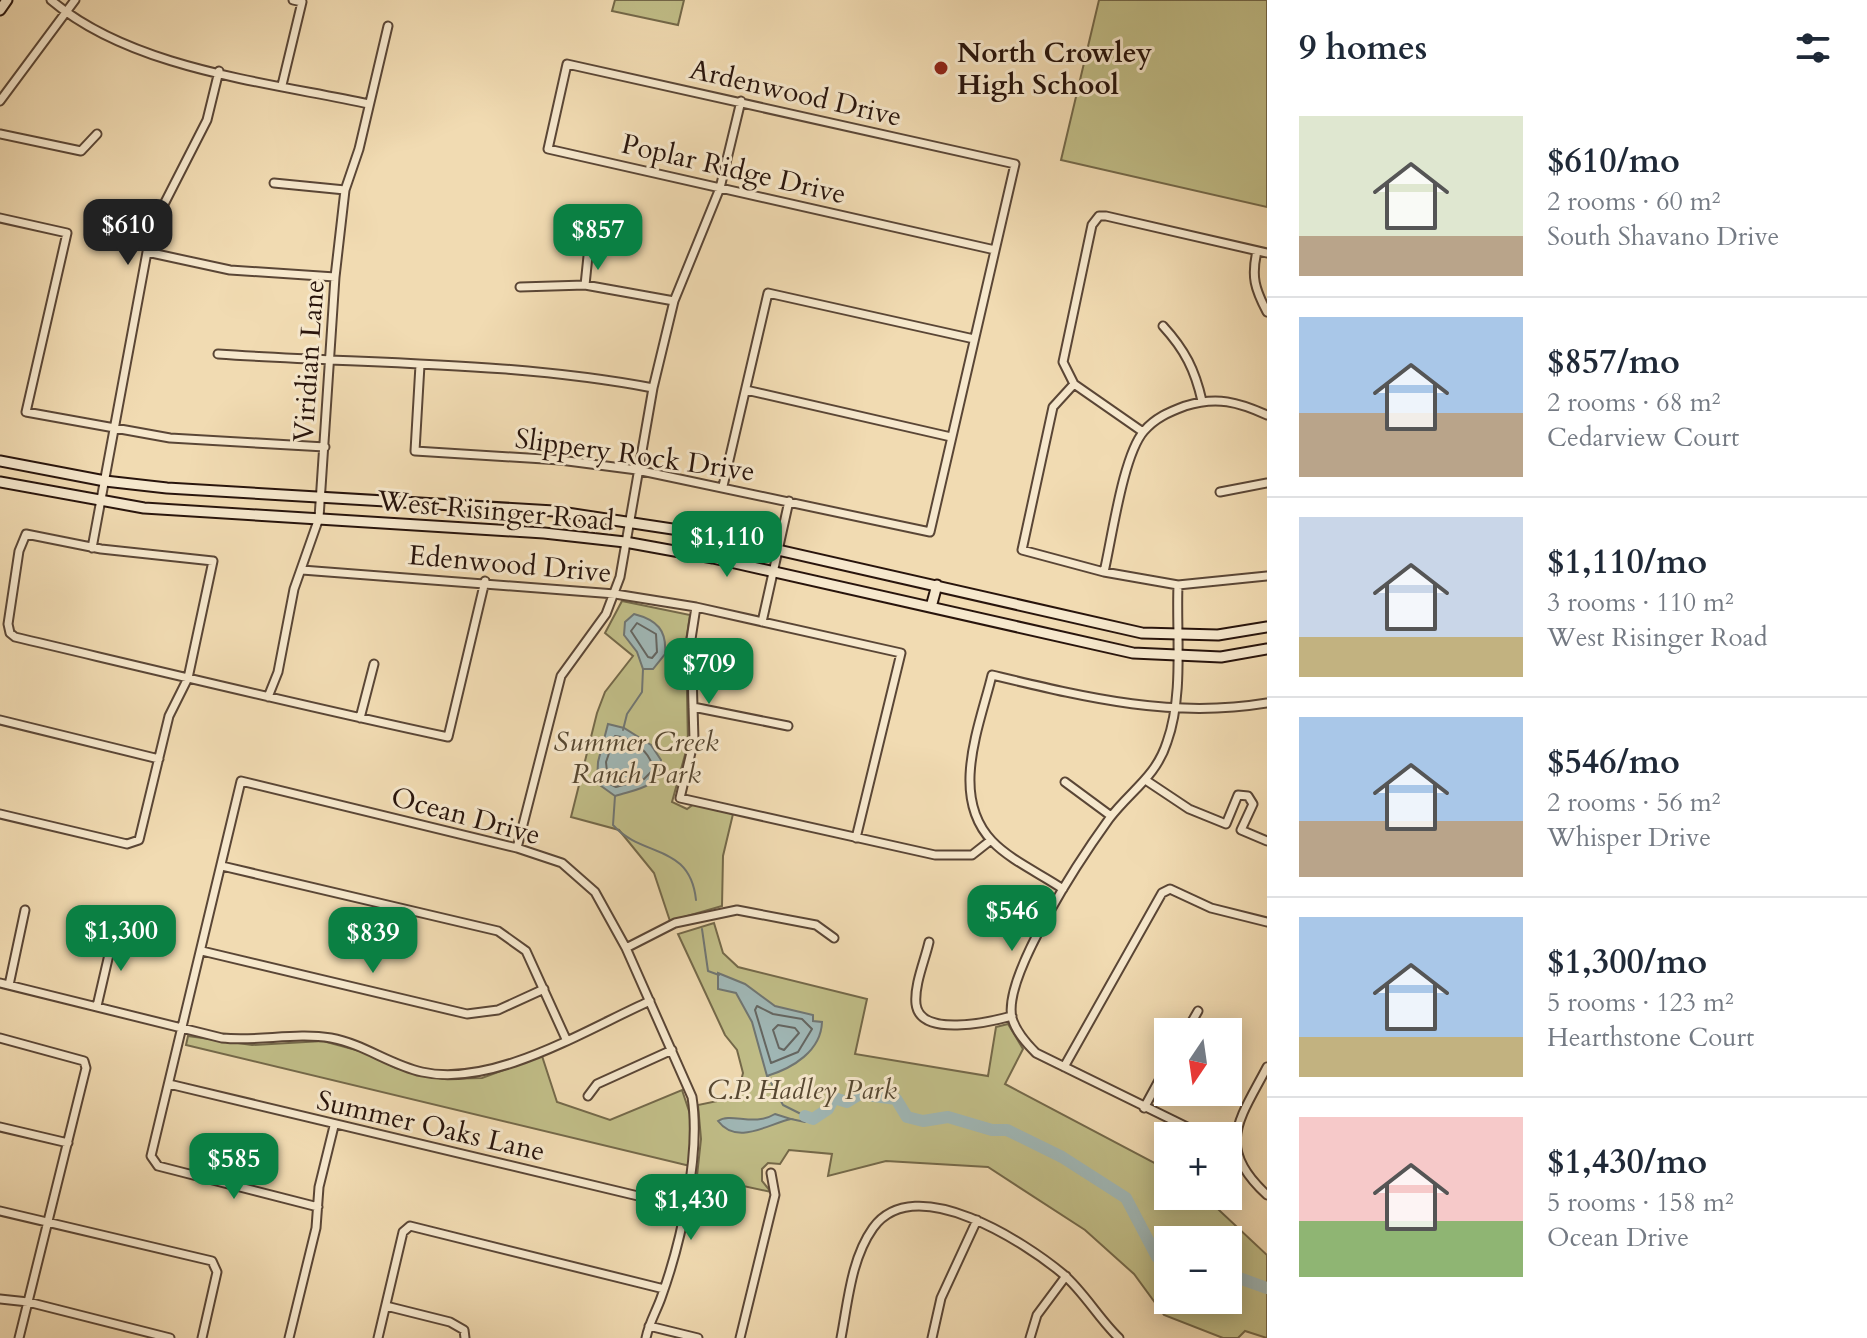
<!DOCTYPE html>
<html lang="en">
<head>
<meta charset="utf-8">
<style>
	body { margin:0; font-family:Cardo,serif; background:#f6f6f7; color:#1f2937; height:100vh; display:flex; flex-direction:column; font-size:30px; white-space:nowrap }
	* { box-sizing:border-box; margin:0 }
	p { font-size:26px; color:#747a83 }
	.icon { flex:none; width:44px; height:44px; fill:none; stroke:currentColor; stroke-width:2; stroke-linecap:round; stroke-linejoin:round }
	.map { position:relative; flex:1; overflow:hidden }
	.side { display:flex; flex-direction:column; background:#fff; width:600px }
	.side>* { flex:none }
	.needle { width:52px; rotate:193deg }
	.buttons { position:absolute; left:1154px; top:1018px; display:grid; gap:16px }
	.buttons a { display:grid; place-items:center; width:88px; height:88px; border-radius:0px; background:#fff; box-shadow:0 4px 20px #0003; font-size:40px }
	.price { position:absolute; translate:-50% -68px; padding:0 18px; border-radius:16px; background:#0b8043; color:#fff; font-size:26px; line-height:52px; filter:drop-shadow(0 2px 4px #0008) }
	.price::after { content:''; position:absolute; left:50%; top:48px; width:24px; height:18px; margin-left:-12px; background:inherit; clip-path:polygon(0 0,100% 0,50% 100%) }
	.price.current { background:#222; color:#fff }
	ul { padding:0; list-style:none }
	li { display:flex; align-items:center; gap:24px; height:200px; padding:0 32px }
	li+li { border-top:2px solid #e0e1e3 }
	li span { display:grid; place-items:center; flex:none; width:224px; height:160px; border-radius:0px; color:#555 }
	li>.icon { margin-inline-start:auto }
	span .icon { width:96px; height:96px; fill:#fffc; stroke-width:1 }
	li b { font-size:34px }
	h2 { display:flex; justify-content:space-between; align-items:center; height:96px; padding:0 32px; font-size:34px }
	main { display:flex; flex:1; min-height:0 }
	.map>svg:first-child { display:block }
</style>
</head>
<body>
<main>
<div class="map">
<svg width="1267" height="1338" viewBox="0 0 1267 1338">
	<rect width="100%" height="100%" fill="#f1dbb2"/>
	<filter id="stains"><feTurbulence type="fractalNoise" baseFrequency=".0025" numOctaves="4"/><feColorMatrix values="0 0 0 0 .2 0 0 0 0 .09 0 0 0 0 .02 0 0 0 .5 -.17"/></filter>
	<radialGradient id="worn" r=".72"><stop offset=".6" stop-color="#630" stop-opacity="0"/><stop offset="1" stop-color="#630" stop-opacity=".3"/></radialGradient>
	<path fill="#c1be88" stroke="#74694a" stroke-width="2" fill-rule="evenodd" d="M 615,0 L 684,0 L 678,25 L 612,11 Z
		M 1099,0 L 1267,0 L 1267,207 L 1061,160 Z
		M 622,601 L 690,615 L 686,641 L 688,744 L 672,802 L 687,809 L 694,804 L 733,814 L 723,856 L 722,906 L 670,921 L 654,873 L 619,830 L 571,817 L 597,713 L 605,692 L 633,656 L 605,633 Z
		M 714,923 L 723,953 L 738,967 L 867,999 L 855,1054 L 988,1076 L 996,1027 L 1008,1024 L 1023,1049 L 1005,1084 L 1168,1170 L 1168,1196 L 1204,1196 L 1267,1255 L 1267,1338 L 1245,1331 L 1238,1338 L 1223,1338 L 1164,1315 L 1134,1274 L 1085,1230 L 988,1167 L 886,1161 L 828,1176 L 832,1154 L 789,1150 L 780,1164 L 768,1163 L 762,1169 L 762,1181 L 771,1192 L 697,1176 L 701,1139 L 698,1105 L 737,1097 L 743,1073 L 737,1050 L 725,1035 L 678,934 ZM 1168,1240 L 1228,1240 L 1228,1300 L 1168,1300 Z
		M 188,1036 L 252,1045 L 323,1041 L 367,1053 L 396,1068 L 443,1079 L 482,1078 L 542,1056 L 557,1102 L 610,1120 L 682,1090 L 692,1120 L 690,1166 L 186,1045 Z"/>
	<path fill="#a0b8b7" stroke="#707673" stroke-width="2" d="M 634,614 C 657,620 667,630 665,654 L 653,669 L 643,669 L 637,652 L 624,635 L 625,622 Z
		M 608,724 L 624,728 L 651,745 L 661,760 C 658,789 640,788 615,796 L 597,783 L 598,762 Z
		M 718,973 L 745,984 L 775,1006 L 813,1015 L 813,1021 L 822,1022 C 821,1051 793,1068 767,1076 L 752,1022 L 736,993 L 718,989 Z
		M 775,1114 L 791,1119 C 768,1124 737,1146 718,1121 C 731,1112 754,1127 775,1114 Z"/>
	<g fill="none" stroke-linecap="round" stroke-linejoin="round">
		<path stroke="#646662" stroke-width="2" d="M 637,623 L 656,634 L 657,652 L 652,658 L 648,657 L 631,631 Z
			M 615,736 C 631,737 654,754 652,771 L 644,779 L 616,787 L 608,783 L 606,762 Z
			M 757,1006 L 773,1014 L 802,1019 L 812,1029 L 798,1052 L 771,1063 L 755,1010 Z
			M 778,1025 L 795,1028 L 799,1033 L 784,1050 L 779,1048 L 773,1030 Z"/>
		<path stroke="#707673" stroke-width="2" d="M 623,730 L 627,714 L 642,692 L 643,669
			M 615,796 L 613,825 C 642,858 690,843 696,900
			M 702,929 L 708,971 L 719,975
			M 768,1077 L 783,1105 L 805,1116
			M 791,1119 L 805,1122 L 809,1118"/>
		<path stroke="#a0b8b7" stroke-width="12" d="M 805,1116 L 813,1119 L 828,1109 L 834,1098 L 847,1102 L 860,1094 L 896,1099 L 907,1117 L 923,1121 L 948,1117 L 992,1130 L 1007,1130 L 1062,1157 L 1126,1198 L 1157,1257 L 1168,1268
			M 1228,1266 L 1239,1278 L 1267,1288"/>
		<g stroke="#5a4636" stroke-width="11">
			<path id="minor" d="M 51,0 C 132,69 267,82 369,104
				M 282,85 L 302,2 L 293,0
				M 0,101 L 75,0
				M 0,134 L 81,151 L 97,134
				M 274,183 L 345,190
				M 0,218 L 67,233 L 26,412 L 170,438 L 325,447
				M 1257,251 C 1251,277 1255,289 1267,312
				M 147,252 L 230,270 L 335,277
				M 585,285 L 588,256
				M 520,287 L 585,285 L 674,301
				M 1163,326 C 1185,350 1195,370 1202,401
				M 218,354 C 363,364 510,361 653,388
				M 420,365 L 415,451 L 560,460 L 637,470 L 930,532 L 1015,164 L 567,64 L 548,149 L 995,250
				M 1074,384 L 1053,407 L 1022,550 L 1104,572 L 1178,585 L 1267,576
				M 746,390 L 951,437
				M 1143,432 L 1074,384 L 1063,362 L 1092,225 L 1099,216 L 1106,216 L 1267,253
				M 723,486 L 768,293 L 974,339
				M 1220,492 L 1267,483
				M 92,548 L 147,252 L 158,216 L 207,120 L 219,71
				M 302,570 L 615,594 L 696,607 L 901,653 L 856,838
				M 1104,572 C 1112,538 1123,455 1144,431 C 1155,418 1169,412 1185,406 C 1217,396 1238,402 1267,415
				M 1178,585 C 1176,635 1184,695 1167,742 C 1156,777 1130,791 1109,819 C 1083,855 1002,976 1012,1018 C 1016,1032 1026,1043 1036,1053 L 1195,1131 L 1224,1136
				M 696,607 L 691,639 L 694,740 L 680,798 L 935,855 L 972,855 L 991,840
				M 762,622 L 789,501
				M 268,697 L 278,672 L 294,589 L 319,518 L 335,277 L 345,190 L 359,149 L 388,26
				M 693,707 L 788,726
				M 360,718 L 374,664
				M 0,720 L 159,759
				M 1147,781 L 1189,809 L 1226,824 L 1238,795 L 1248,796 L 1253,804 L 1241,830 L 1267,841
				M 1065,782 L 1111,816
				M 0,814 L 127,844 L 139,840 L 169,716 L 188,678 L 213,561 L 101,549 L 26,534 L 19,551 L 8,624 L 10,633 L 15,637 C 159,671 303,706 448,737 L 485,581
				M 517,848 L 561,676 L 606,614 L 620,577 L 653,388 L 674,301 L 720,188 L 741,101
				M 222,866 L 498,931 L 526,951 L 566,1039
				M 1063,889 C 1041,874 1010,860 992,841 C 949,796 980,725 992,675 C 1084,697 1171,719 1267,703
				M 929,942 C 925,960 914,985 916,1004 C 920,1038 990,1022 1012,1016
				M 626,948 L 675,923 L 737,910 L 816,925 L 834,938
				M 202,951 L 467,1014 L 498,1010 L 544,989
				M 0,983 L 222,1038 C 258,1042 295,1032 331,1038 C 364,1044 390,1065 422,1072 C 493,1088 585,1030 650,1001
				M 9,985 L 25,910
				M 97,1006 L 114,933
				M 1186,1032 L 1198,1011
				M 0,1038 L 84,1061 L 86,1068 L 19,1338
				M 1064,1067 L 1162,893 L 1170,889 L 1211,908 L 1267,922
				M 1267,1067 C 1240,1119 1214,1147 1267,1195
				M 169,1084 L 684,1207
				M 588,1096 L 597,1084 L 672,1050
				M 1144,1108 L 1168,1064
				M 0,1127 L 68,1143
				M 318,1207 L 158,1166 L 151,1156 L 241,781 L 517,848 L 562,863 L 595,892 L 626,948 L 692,1097 C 701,1154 681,1243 661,1298 C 656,1312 649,1323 646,1338
				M 0,1211 L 212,1261 L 217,1272 L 202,1338
				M 0,1299 L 28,1302 L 170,1338
				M 386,1306 L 450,1322 L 464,1330 L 465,1338
				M 649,1326 L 698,1338
				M 289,1338 L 316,1228 L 319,1187 L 334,1126
				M 378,1338 L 403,1232 L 410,1226 L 664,1289
				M 740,1338 L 775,1195 L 771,1173
				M 841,1338 C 848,1302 851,1259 873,1228 C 915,1170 1026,1243 1063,1274 C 1084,1292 1099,1319 1119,1338
				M 932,1338 L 941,1298 L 977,1220
				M 1030,1338 L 1037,1315 L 1066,1276"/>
		</g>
		<g stroke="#28140c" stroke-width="13">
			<path id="secondary" d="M 0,10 L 7,0
				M 0,461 L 105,481 L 167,488 L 554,511 L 712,535 L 1142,633 L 1218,635 L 1267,627
				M 0,482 L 144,508 L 544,533 L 625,542 L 713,558 L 1133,653 L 1221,657 L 1267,649
				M 931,607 L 937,585"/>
		</g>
		<use href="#minor" stroke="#f6e8cd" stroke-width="7"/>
		<use href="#secondary" stroke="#f6e8cd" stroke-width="9"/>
	</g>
	<circle fill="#8f2418" stroke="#f6e8cd" stroke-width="3" cx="941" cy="68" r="8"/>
	<g text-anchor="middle" stroke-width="6" stroke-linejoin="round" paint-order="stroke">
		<g font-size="28" font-weight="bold" fill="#28140c" stroke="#f6e8cd" text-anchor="start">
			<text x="957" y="62">North Crowley<tspan x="957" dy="32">High School</tspan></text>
		</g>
		<g font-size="28" fill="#28140c" stroke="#f6e8cd">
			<text transform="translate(796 92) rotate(13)" y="10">Ardenwood Drive</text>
			<text transform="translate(734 168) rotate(13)" y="10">Poplar Ridge Drive</text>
			<text transform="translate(308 361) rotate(-86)" y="10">Viridian Lane</text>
			<text transform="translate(635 454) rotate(8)" y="10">Slippery Rock Drive</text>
			<text transform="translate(496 510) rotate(5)" y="10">West Risinger Road</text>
			<text transform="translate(510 563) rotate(5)" y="10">Edenwood Drive</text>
			<text transform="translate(466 815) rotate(15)" y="10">Ocean Drive</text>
			<text transform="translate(431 1125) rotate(13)" y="10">Summer Oaks Lane</text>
		</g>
		<g font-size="28" font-style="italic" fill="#564731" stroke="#f6e8cd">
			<text x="636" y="751">Summer Creek<tspan x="636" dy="32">Ranch Park</tspan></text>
			<text x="802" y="1099">C.P. Hadley Park</text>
		</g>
	</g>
	<rect width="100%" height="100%" filter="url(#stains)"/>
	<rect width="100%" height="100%" fill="url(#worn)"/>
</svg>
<div class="buttons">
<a><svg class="needle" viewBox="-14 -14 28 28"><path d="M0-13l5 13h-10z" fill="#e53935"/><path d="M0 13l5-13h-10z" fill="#747a83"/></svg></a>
<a>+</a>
<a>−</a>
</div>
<b class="price current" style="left:128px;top:267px">$610</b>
<b class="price" style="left:598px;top:272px">$857</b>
<b class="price" style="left:727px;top:579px">$1,110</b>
<b class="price" style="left:709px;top:706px">$709</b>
<b class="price" style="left:1012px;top:953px">$546</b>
<b class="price" style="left:121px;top:973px">$1,300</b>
<b class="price" style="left:373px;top:975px">$839</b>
<b class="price" style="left:234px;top:1201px">$585</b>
<b class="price" style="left:691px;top:1242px">$1,430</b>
</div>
<section class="side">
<h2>9 homes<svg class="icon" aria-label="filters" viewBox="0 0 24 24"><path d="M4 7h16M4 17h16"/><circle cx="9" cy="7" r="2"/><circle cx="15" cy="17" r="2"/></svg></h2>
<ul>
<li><span style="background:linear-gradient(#dfe7d0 75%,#b9a48a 0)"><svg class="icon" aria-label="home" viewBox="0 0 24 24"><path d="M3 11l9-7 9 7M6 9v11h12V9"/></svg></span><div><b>$610/mo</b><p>2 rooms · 60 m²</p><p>South Shavano Drive</p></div></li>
<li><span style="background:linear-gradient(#a9c7e8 60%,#b9a48a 0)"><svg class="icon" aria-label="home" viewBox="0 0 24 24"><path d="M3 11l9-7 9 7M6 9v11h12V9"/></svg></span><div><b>$857/mo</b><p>2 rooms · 68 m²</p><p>Cedarview Court</p></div></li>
<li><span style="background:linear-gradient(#c9d6e8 75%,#c2b280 0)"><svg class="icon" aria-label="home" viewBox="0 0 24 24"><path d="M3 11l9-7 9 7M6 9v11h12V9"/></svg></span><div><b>$1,110/mo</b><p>3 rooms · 110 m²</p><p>West Risinger Road</p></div></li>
<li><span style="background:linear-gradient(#a9c7e8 65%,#b9a48a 0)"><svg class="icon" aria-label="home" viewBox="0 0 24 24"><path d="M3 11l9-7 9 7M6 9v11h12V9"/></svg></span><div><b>$546/mo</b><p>2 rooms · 56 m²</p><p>Whisper Drive</p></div></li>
<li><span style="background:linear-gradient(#a9c7e8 75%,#c2b280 0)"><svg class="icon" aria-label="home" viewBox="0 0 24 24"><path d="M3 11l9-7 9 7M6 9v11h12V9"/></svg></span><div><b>$1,300/mo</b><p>5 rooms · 123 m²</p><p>Hearthstone Court</p></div></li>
<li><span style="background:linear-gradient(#f6c9c9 65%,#8fb573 0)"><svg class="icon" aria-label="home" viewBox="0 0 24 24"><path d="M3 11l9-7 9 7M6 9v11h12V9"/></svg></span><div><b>$1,430/mo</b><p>5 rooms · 158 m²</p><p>Ocean Drive</p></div></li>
</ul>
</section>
</main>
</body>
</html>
